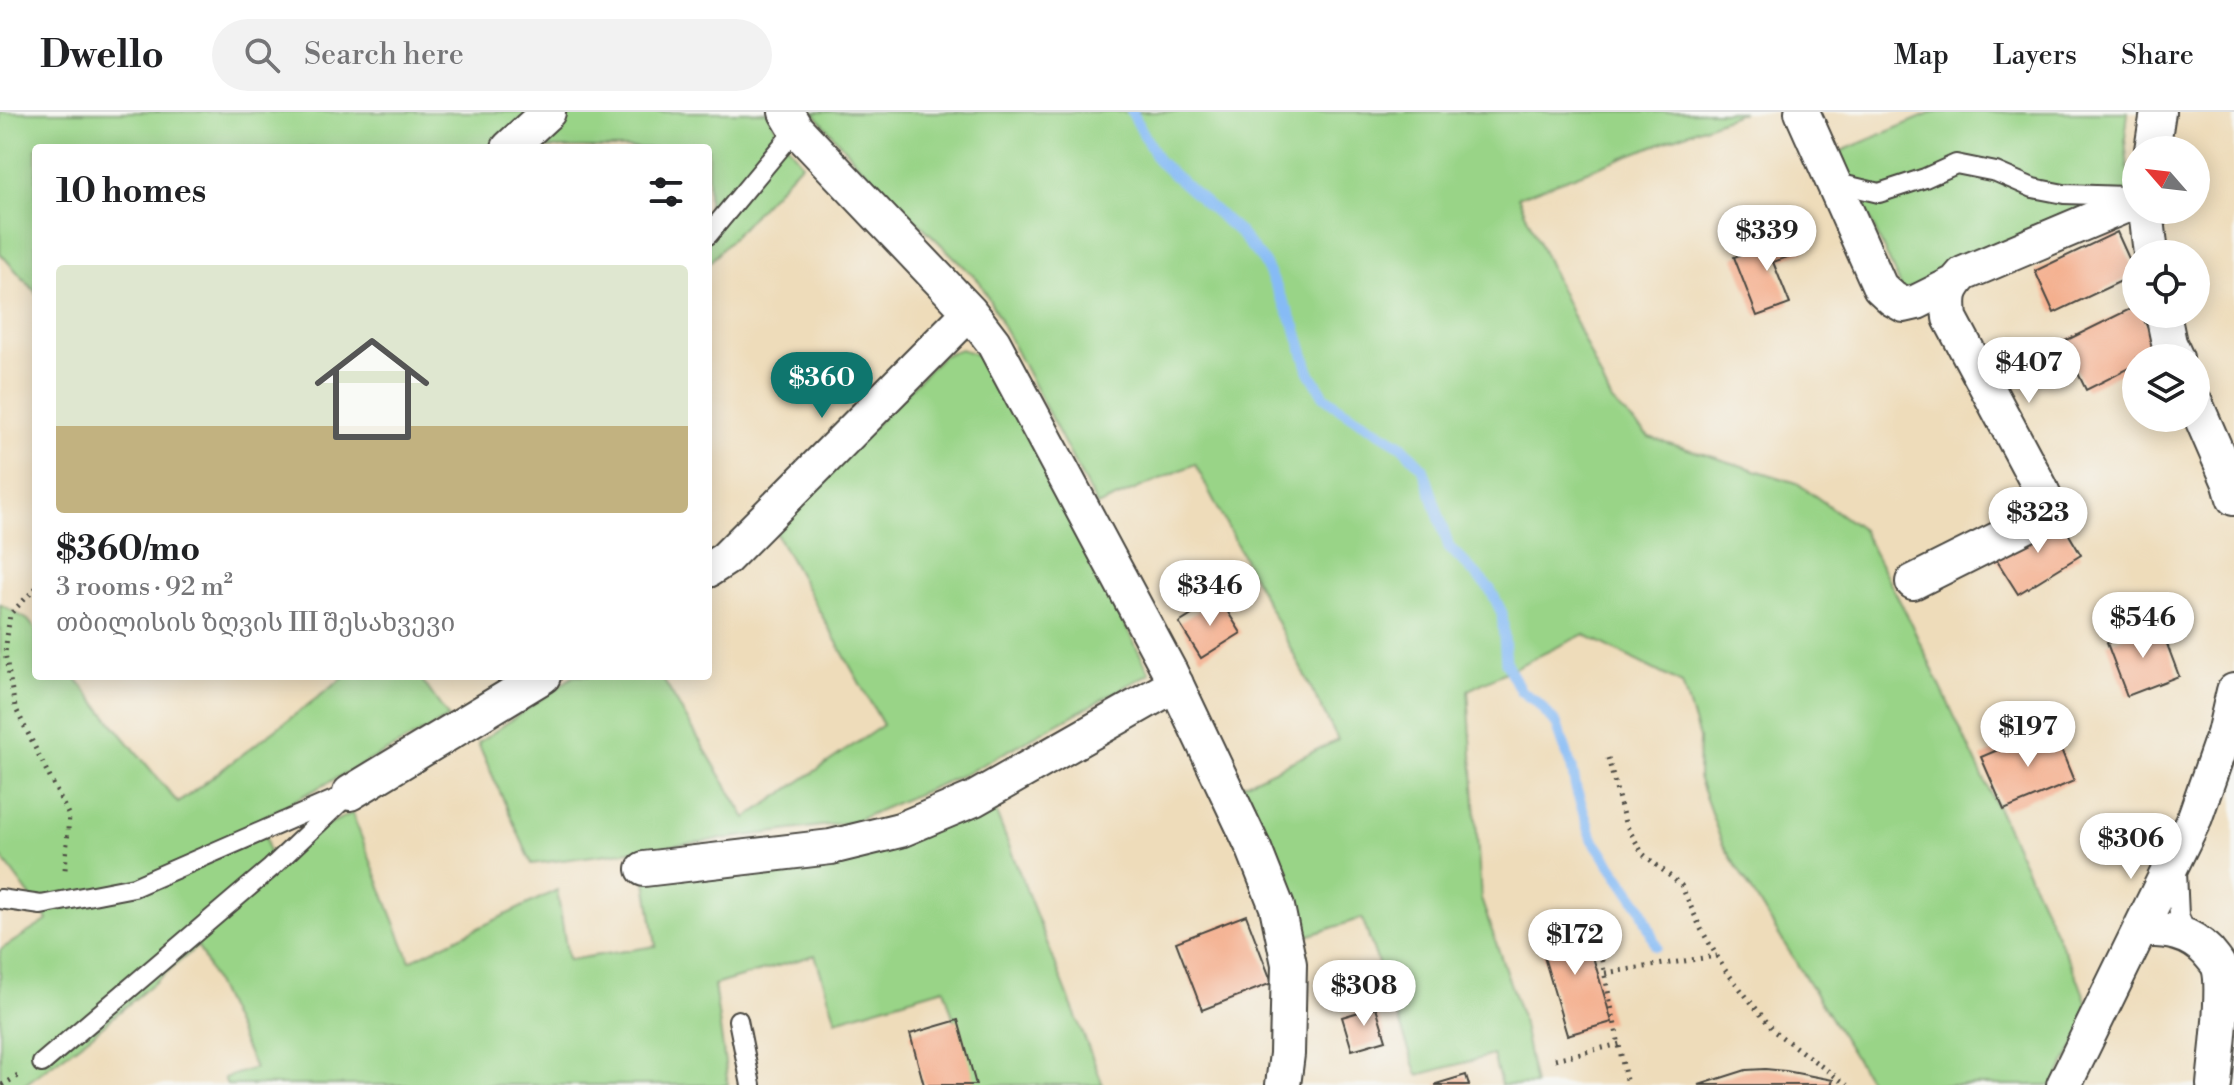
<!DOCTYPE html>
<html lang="en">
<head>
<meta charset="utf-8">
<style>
	body { margin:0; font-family:"Libre Bodoni","Noto Serif Georgian",serif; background:#f2f2f2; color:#202124; height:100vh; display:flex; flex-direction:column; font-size:30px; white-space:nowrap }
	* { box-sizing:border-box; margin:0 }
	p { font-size:26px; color:#757577 }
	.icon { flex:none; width:44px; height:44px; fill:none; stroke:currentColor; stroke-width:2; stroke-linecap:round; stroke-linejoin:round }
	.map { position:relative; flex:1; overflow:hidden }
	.side { position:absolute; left:32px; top:32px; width:680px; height:536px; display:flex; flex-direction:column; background:#fff; border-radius:8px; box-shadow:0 4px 20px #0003 }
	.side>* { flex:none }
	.needle { width:52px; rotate:298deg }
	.tools { position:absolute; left:2122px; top:24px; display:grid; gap:16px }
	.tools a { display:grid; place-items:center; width:88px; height:88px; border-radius:50%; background:#fff; box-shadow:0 4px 20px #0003; font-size:40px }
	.price { position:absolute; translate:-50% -68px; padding:0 18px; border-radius:28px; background:#fff; color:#222; font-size:26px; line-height:52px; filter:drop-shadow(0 2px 4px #0008) }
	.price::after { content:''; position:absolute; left:50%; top:48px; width:24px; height:18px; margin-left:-12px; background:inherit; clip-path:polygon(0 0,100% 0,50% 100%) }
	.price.active { background:#0f766e; color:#fff }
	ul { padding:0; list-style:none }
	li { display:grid; align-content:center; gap:16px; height:424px; padding:0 24px }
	li span { display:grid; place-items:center; height:248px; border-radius:8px; color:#555 }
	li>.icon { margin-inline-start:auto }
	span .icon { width:144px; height:144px; fill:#fffc; stroke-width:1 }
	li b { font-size:34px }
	h2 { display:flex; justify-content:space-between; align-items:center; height:96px; padding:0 24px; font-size:34px }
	header { display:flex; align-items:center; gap:48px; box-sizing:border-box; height:112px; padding:0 40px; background:#fff; border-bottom:2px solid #e0e0e0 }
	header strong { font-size:38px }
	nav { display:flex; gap:44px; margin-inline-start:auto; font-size:28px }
	.search { width:560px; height:72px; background:#f2f2f2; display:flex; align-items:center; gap:20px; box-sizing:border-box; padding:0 28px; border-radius:44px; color:#757577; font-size:30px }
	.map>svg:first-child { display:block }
</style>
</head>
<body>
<header>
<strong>Dwello</strong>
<div class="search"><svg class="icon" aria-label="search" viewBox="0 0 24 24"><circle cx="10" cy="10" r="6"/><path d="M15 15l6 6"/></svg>Search here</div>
<nav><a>Map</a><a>Layers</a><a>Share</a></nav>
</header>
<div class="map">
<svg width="2234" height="973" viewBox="0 0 2234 973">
	<rect width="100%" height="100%" fill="#f6f6f2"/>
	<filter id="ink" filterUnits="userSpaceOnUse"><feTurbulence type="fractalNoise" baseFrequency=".0125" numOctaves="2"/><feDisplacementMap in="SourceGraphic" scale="16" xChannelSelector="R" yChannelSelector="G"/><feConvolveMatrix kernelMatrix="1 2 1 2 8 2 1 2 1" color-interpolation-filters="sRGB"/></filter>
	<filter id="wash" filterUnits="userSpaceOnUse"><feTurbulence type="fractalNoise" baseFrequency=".006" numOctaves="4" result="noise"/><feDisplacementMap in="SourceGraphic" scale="32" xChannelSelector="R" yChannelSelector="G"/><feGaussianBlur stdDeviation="1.8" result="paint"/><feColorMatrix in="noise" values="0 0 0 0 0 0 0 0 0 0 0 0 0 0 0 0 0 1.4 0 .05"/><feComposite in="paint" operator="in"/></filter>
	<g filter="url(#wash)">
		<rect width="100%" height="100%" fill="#eedcba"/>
		<path fill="#99d487" stroke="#628059" stroke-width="2" d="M 0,0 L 529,0 L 489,36 L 36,36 L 36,181 L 0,141 Z
			M 574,0 L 768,0 L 779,22 L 802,51 L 708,152 L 708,36 L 544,36 L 541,33 Z
			M 813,0 L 1743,0 L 1518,85 L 1612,290 L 1649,325 L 1797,371 L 1862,418 L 1906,501 L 2079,870 L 2091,902 L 2054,973 L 1872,973 L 1722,731 L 1698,665 L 1699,626 L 1682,572 L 1584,522 L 1468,578 L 1481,787 L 1521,903 L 1535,973 L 1501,973 L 1493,943 L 1418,963 L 1362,806 L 1298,827 L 1242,673 L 1338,628 L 1195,352 L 1097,394 L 980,170 L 856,50 Z
			M 1934,0 L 2128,0 L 2125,27 L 2130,79 L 1903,179 L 1839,40 Z
			M 960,237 L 987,246 L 1150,561 L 969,660 L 852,710 L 532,752 L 478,631 L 574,564 L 661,564 L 746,706 L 883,613 L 774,418 L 942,244 Z
			M 0,492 L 28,508 L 36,518 L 36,564 L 74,564 L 178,691 L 346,564 L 419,564 L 449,606 L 262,706 L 269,741 L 352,701 L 410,849 L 557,778 L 568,848 L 656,834 L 646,769 L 848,751 L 904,732 L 991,688 L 1103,973 L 974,973 L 944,876 L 836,908 L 815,843 L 714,873 L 728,973 L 227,973 L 224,966 L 255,956 L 198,834 L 94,921 L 24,973 L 0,973 L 0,838 L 48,808 L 0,743 Z"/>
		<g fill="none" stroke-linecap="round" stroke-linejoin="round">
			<path stroke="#86bbf5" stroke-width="11" d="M 1132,0 L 1158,49 L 1238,119 L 1264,150 L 1296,216 L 1309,259 L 1324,284 L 1341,297 L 1401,333 L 1423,356 L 1449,435 L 1490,477 L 1502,501 L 1506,551 L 1521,579 L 1538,591 L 1557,613 L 1572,656 L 1576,677 L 1592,726 L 1641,796 L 1656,834"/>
		</g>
		<g id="blocks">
			<path fill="#f4aa87" d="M 2117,120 L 2136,162 L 2054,201 L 2035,159 Z
				M 1798,121 L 1805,139 L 1773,150 L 1790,192 L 1757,204 L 1734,145 Z
				M 2136,194 L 2136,202 L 2141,202 L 2160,241 L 2150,246 L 2136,246 L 2136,253 L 2086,278 L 2063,230 Z
				M 2058,404 L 2081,443 L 2018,482 L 1994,444 Z
				M 1219,486 L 1241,521 L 1201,546 L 1179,511 Z
				M 2159,511 L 2179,564 L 2127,584 L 2107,531 Z
				M 2052,615 L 2074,669 L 2004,698 L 1981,645 Z
				M 1246,803 L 1272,871 L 1202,898 L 1176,830 Z
				M 1582,807 L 1612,910 L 1567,923 L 1537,821 Z
				M 1376,895 L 1386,928 L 1352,938 L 1342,905 Z
				M 958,908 L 976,973 L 924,973 L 910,922 Z
				M 1765,957 L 1786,959 L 1833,968 L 1831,973 L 1699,973 L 1746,958 Z
				M 1466,963 L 1469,973 L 1436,973 L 1436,972 Z"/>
		</g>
	</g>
	<g filter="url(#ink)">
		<use href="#blocks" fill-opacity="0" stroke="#484640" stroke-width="2"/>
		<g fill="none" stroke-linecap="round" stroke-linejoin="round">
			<g stroke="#484640" stroke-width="22">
				<path id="lane" d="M 1833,70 L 1879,81 L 1925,66 L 1956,52 L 1996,60 L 2033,76 L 2064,82 L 2127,84
					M 708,123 L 796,17
					M 2177,760 L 2179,804 L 2188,824
					M 0,787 L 41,793 L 134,775 L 336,687
					M 738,908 L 751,973
					M 42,951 L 271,756 L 350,681"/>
			</g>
			<g stroke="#484640" stroke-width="38">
				<path id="street" d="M 786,0 L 796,17 L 970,200 L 993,230 L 1170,560 L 1254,737 L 1277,795 L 1289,852 L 1287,942 L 1283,973
					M 1802,0 L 1880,175 L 1893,187 L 1904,193 L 1917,190 L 1953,172
					M 509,36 L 548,0
					M 2152,38 L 2158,0
					M 2146,98 L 2151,142
					M 2163,202 L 2169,231 L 2176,246
					M 2196,293 L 2229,369 L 2234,386
					M 708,458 L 725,447 L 970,200
					M 1913,470 L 2039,407 L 2047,399 L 2047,391 L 2040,375 L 1950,206 C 1948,185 1948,178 1963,162 L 2136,89
					M 350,681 L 543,564
					M 644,757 L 831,735 L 900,718 L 974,687 L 1176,572
					M 2140,818 C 2167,817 2189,820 2208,840 C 2211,844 2217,850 2219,855 C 2226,877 2216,947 2214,973
					M 2064,973 L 2195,705 L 2224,622 L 2234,579"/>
			</g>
			<path stroke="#484640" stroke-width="5" stroke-dasharray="2 6" stroke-linecap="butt" d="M 36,476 L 10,502 L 5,541 L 15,595 L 69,704 L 65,758 L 62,761
				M 1608,646 L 1625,711 L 1643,742 L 1681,773 L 1701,817 L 1725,858 L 1775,920 L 1847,973
				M 1558,807 L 1593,804 L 1627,973
				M 1605,861 L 1717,844
				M 1555,947 L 1620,932
				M 2,973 L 20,963"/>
			<use href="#lane" stroke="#fff" stroke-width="18"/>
			<use href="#street" stroke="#fff" stroke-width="34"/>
		</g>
	</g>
</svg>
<div class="tools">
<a><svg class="needle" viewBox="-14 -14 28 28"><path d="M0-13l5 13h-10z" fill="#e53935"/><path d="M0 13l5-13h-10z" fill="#757577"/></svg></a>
<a><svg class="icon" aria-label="locate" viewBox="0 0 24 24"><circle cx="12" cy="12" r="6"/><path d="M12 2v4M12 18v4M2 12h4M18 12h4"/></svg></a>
<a><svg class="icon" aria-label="layers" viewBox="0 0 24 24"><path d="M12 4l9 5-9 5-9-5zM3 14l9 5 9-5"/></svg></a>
</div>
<b class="price" style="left:1767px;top:161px">$339</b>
<b class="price" style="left:2029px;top:293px">$407</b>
<b class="price active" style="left:822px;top:308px">$360</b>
<b class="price" style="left:2038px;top:443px">$323</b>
<b class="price" style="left:1210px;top:516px">$346</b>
<b class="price" style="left:2143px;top:548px">$546</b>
<b class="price" style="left:2028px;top:657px">$197</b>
<b class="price" style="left:2131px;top:769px">$306</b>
<b class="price" style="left:1575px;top:865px">$172</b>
<b class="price" style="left:1364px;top:916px">$308</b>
<section class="side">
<h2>10 homes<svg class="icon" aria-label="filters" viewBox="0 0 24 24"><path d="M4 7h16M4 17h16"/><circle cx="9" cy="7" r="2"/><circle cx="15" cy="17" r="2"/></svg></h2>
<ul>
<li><span style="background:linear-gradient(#dfe7d0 65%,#c2b280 0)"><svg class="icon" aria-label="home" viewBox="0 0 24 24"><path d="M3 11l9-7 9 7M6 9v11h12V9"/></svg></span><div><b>$360/mo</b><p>3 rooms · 92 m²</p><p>თბილისის ზღვის III შესახვევი</p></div></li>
</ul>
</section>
</div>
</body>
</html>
